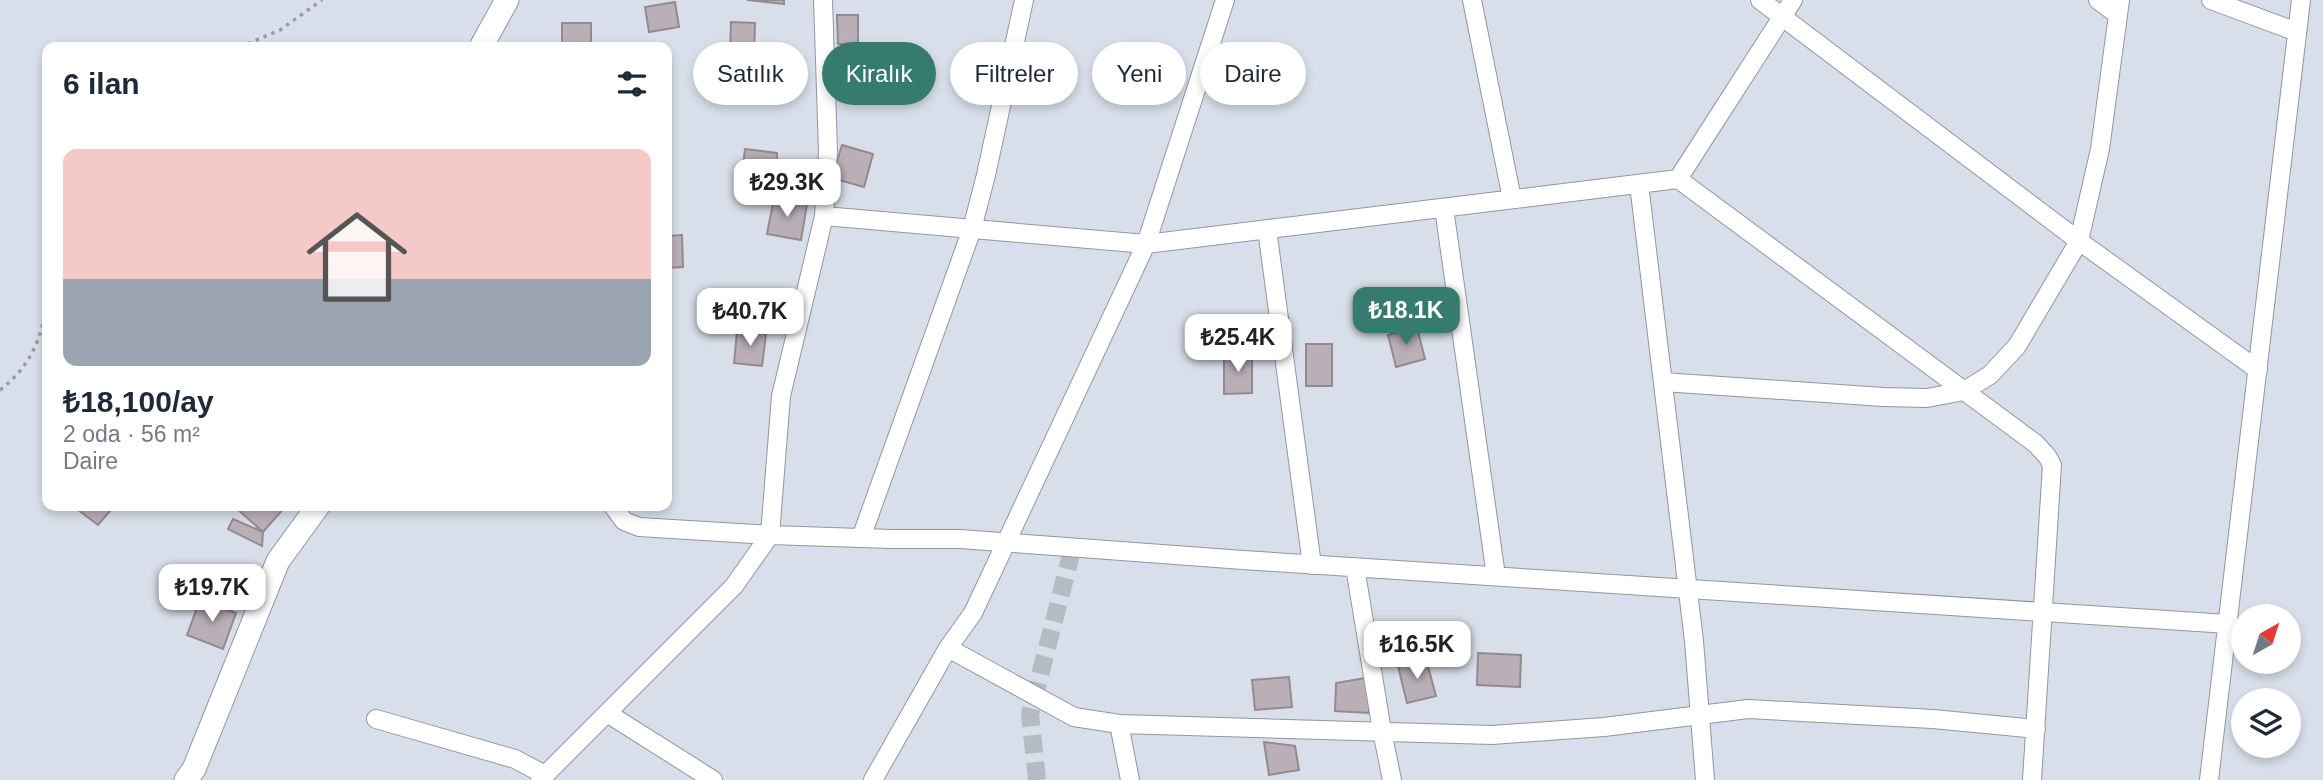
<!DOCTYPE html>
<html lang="tr">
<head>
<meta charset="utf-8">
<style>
	body { margin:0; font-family:Arial,sans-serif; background:#f2f2f3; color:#1f2937; height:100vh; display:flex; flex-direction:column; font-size:26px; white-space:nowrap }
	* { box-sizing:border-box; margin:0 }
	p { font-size:23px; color:#747a83 }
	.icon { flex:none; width:38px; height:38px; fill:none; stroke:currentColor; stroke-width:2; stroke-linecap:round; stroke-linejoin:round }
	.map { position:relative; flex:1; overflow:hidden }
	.panel { position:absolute; left:42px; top:42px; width:630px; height:469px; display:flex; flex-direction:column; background:#fff; border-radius:14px; box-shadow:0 4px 10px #0003 }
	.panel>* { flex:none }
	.hud { position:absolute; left:693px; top:42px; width:665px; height:63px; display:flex; gap:14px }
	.needle { width:46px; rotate:39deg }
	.buttons { position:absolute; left:2231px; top:604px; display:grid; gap:14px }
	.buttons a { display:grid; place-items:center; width:70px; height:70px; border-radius:50%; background:#fff; box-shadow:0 4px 10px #0003; font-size:35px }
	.price { position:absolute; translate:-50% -60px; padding:0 16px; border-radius:14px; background:#fff; color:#222; font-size:23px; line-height:46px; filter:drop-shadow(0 2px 4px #0008) }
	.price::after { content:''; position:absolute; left:50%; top:42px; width:21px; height:16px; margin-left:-10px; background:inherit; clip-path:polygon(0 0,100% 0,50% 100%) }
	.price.active { background:#357b70; color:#fff }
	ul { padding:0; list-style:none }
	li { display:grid; align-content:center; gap:14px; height:371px; padding:0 21px }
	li+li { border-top:2px solid #e0e1e3 }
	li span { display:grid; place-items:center; height:217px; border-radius:14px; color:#555 }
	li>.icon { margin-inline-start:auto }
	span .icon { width:126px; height:126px; fill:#fffc; stroke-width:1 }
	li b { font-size:30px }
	h2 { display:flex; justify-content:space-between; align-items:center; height:84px; padding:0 21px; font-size:30px }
	.chip { padding:0 24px; border-radius:32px; background:#fff; box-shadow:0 4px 10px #0003; font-size:24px; line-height:63px }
	.chip.active { background:#357b70; color:#fff }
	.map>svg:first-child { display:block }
</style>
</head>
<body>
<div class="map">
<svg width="2323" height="780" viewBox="0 0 2323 780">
	<rect width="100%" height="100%" fill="#d8dfea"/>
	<path fill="#baafb7" stroke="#938990" stroke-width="2" d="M 747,0 L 784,0 L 784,4 Z
		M 675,2 L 679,27 L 649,32 L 645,7 Z
		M 837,15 L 858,15 L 858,44 L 838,44 Z
		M 731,22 L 755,23 L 754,55 L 730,54 Z
		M 562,23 L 591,23 L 591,47 L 562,47 Z
		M 1136,56 L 1166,57 L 1165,87 L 1135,85 Z
		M 864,59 L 866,95 L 841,96 L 839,60 Z
		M 842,145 L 873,154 L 864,187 L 832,178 Z
		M 745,149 L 777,153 L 774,198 L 740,192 Z
		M 774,198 L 807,204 L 801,240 L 767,234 Z
		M 682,235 L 683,267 L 667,268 L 667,236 Z
		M 1417,327 L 1425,359 L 1396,367 L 1388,335 Z
		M 737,331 L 766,334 L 762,366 L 734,363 Z
		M 1306,344 L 1332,344 L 1332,386 L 1306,386 Z
		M 1224,354 L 1252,354 L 1252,393 L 1224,394 Z
		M 73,506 L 105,506 L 111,510 L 98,525 Z
		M 234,506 L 279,506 L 284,508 L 263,532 Z
		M 233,519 L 263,532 L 262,546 L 228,529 Z
		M 200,600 L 236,613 L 223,649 L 187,635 Z
		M 1478,653 L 1521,655 L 1520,687 L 1477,685 Z
		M 1426,659 L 1436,696 L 1407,703 L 1398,666 Z
		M 1289,677 L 1292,707 L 1255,710 L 1252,680 Z
		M 1371,677 L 1369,713 L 1335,711 L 1336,683 Z
		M 1264,742 L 1295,746 L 1299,770 L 1269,775 Z"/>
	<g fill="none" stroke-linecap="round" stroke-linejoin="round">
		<path stroke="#b5bbc5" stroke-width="18" stroke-dasharray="18 9" stroke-linecap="butt" d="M 1037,780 L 1030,714 L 1073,547"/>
		<g stroke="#9097a1" stroke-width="20">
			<path id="minor" d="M 1472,0 L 1512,199
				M 1760,0 L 2079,241 L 2258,370
				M 2098,0 L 2118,15
				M 2211,0 L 2297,32
				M 1678,179 L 1793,0
				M 1639,184 L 1694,641 L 1705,780
				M 1444,208 L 1496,576
				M 824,216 L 1146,244 L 1678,179 L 2036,444 L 2047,456 L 2052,465 L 2032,780
				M 1267,229 L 1312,565
				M 1663,382 L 1883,397 L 1927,398 L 1964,391 L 1990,375 L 2017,346 L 2079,241 L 2100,149 L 2120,0
				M 613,506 L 624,521 L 639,527 L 770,535 L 891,539 L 960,539 L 1243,560 L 2228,624
				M 861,538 L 972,229 L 986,175 L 1024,0
				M 1355,567 L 1382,731 L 1392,780
				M 948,648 L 1074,717 L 1119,724 L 1492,735 L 1604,727 L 1748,709 L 1933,719 L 2036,729
				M 607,713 L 713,780
				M 376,719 L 515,759 L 545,775
				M 1119,724 L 1130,780
				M 540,780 L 734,586 L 770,535 L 781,396 L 824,216 L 828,151 L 823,0
				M 873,780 L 948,648 L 973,613 L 1146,244 L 1225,0
				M 2209,780 L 2301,0"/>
		</g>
		<g stroke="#9097a1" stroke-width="25">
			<path id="tertiary" d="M 481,47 L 507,0
				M 186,780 L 194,769 L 278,561 L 318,506"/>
		</g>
		<path stroke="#979ca5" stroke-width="3.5" stroke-dasharray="3.5 5" stroke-linecap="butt" d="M 240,47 L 280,30 L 322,0
			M 0,390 C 31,366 42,338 47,301"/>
		<use href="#minor" stroke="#fff" stroke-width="18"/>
		<use href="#tertiary" stroke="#fff" stroke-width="23"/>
	</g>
</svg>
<div class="buttons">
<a><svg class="needle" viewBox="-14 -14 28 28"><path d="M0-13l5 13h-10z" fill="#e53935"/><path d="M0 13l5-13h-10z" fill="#747a83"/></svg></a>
<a><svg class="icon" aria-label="layers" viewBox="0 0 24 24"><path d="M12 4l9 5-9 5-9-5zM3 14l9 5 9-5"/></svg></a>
</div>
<b class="price" style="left:787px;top:219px">₺29.3K</b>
<b class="price active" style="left:1406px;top:347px">₺18.1K</b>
<b class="price" style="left:750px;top:348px">₺40.7K</b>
<b class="price" style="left:1238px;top:374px">₺25.4K</b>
<b class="price" style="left:212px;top:624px">₺19.7K</b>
<b class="price" style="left:1417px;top:681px">₺16.5K</b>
<div class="hud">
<a class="chip">Satılık</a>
<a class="chip active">Kiralık</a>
<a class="chip">Filtreler</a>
<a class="chip">Yeni</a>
<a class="chip">Daire</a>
</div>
<section class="panel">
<h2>6 ilan<svg class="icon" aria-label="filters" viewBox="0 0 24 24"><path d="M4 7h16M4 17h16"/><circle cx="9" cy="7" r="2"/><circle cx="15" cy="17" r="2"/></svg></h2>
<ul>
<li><span style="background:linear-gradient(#f6c9c9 60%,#9aa5b1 0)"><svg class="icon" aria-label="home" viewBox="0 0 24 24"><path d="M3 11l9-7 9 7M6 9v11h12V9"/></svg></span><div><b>₺18,100/ay</b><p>2 oda · 56 m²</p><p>Daire</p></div></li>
</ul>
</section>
</div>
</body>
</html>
